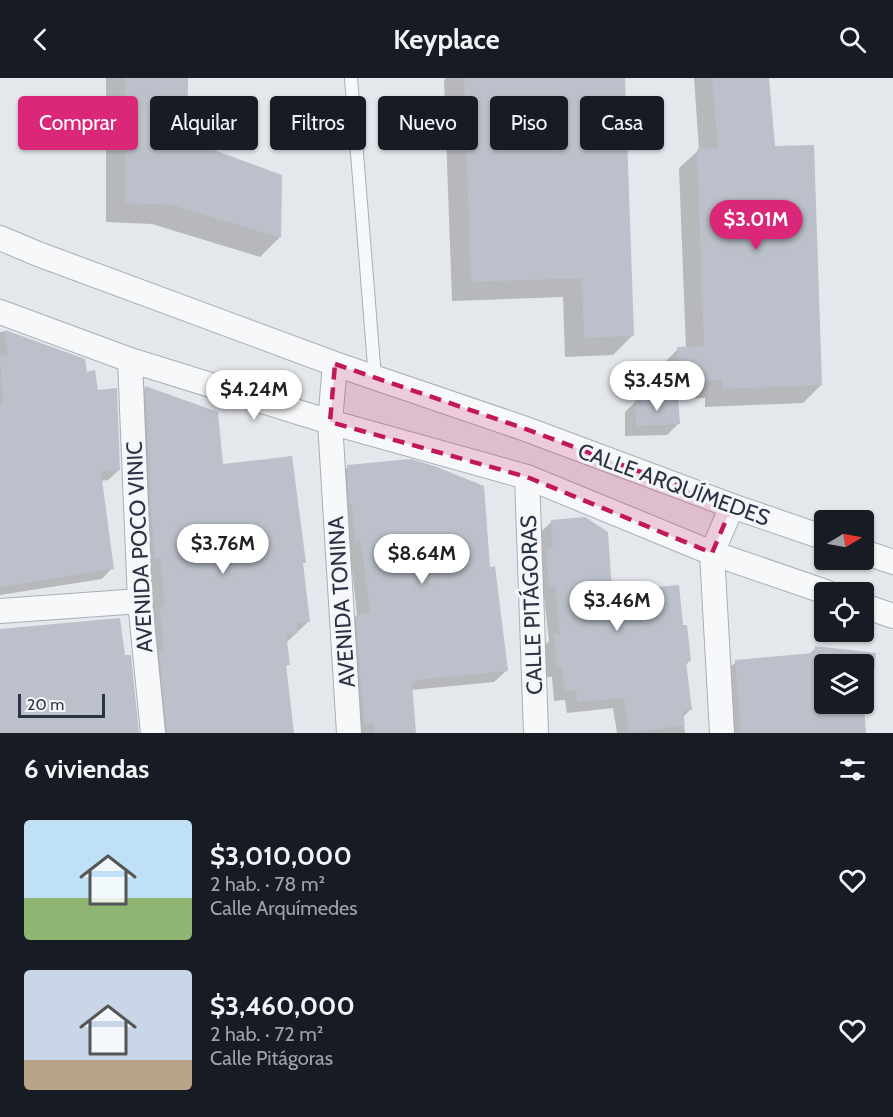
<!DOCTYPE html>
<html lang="es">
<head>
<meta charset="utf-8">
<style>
	body { margin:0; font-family:Cabin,sans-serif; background:#242831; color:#f1f3f6; height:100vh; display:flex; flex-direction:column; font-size:22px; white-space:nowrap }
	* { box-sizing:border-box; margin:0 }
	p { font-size:20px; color:#9ea1a6 }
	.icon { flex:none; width:33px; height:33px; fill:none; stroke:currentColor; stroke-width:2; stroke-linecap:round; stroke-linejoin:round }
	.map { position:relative; height:655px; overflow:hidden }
	.panel { display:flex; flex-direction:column; background:#171b24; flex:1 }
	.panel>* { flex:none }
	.top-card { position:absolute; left:18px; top:18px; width:858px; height:54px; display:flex; gap:12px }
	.needle { width:39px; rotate:80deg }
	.tools { position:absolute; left:814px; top:432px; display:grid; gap:12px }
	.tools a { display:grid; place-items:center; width:60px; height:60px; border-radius:6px; background:#171b24; box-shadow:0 2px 4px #0004; font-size:30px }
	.scale { position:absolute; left:18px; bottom:15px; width:87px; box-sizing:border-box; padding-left:6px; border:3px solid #2b3445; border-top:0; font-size:16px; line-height:21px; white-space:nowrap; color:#2b3445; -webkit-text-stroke:4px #f4f6f9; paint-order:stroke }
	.price { position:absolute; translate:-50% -51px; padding:0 14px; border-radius:21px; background:#fff; color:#222; font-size:20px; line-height:39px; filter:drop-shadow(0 2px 3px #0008) }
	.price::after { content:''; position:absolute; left:50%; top:36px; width:18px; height:14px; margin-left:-9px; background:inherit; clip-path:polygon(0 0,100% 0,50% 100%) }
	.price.current { background:#db2777; color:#fff }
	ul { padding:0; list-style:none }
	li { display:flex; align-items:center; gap:18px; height:150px; padding:0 24px }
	li span { display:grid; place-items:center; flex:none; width:168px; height:120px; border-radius:6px; color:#555 }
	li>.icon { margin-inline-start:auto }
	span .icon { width:72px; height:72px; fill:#fffc; stroke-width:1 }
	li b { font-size:26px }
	h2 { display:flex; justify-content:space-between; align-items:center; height:72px; padding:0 24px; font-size:26px }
	.tag { padding:0 21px; border-radius:6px; background:#171b24; box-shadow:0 2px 4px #0004; font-size:21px; line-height:54px }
	.tag.current { background:#db2777; color:#fff }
	header { display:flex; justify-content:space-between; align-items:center; height:78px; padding:0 24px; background:#171b24; font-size:27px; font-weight:700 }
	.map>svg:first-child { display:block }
</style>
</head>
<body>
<header><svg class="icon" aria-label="back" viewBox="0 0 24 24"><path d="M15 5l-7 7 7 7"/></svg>Keyplace<svg class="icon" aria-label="search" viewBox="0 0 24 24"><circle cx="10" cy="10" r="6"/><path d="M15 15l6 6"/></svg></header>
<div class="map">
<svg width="893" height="655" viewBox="0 0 893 655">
	<rect width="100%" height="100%" fill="#e4e7ec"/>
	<path fill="#0003" d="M 106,0 L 186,0 L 185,63 L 280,98 L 279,160 L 260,179 L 152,146 L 106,144 Z
		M 446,0 L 623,0 L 633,257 L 613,277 L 565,279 L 563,219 L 452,223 L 444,2 Z
		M 694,0 L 768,0 L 774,70 L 821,307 L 803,325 L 705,329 L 705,320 L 677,321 L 678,346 L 667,357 L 625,358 L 625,334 L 636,323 L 661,322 L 660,289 L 678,271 L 686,271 L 679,90 L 699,72 Z
		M 7,253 L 85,295 L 97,313 L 119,392 L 108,402 L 101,403 L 112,490 L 102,501 L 0,517 L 0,254 Z
		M 146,309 L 222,388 L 304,484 L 301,487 L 308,544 L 286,565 L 288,586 L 285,590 L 293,655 L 156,655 L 149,541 L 154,537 L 135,321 Z
		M 348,389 L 488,490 L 506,593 L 494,604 L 411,612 L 414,655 L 354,655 L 345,550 L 357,537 L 350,474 L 336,400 Z
		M 552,443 L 611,515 L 681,549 L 690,583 L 685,587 L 691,631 L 683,639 L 685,655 L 617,655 L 613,630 L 567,635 L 565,622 L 554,623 L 552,599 L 546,599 L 543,569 L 549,563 L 544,519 L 538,519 L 536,483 L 542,477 L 541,454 Z
		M 816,570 L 874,576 L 872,602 L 864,610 L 864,586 L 825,586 L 825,626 L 862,626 L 865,655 L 730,655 L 724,595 L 736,584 L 808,577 Z"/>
	<path fill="#bbc0ca" d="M 125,0 L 188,0 L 187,62 L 282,97 L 281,160 L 172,127 L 125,125 Z
		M 464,0 L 625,0 L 634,258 L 584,260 L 582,200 L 471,204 Z
		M 712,0 L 769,0 L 775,68 L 814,67 L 822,307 L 723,311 L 722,302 L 678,304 L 677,269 L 704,268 L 697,71 L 718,70 Z
		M 5,252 L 85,281 L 87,294 L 95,292 L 98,312 L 117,310 L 120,392 L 101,394 L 114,491 L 0,509 L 0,327 L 3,327 L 0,278 L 8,277 Z
		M 145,308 L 218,334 L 223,386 L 292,378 L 306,485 L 303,485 L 310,544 L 297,545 L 298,555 L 286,556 L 290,587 L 286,587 L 294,655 L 167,655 L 159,574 L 164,573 L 160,529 L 165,528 L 160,480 L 155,480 L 151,437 Z
		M 678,320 L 680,346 L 636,348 L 635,322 Z
		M 411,381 L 437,389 L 484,408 L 490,489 L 495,488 L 508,593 L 415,602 L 416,605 L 412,606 L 416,655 L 375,655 L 374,646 L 365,647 L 361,610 L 356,537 L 370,535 L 361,463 L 355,463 L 352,426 L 349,427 L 347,387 Z
		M 585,439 L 608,454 L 612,513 L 679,507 L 683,547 L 687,547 L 691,583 L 686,584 L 692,632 L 683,633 L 685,647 L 629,655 L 624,620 L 577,624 L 576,612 L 565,613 L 562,588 L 557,589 L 554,557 L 560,556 L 555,508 L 549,509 L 546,471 L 553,470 L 551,442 Z
		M 120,540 L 125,577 L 131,577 L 139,655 L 0,655 L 0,551 Z
		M 815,568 L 876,575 L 873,603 L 864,602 L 864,586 L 825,586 L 825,626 L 864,626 L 866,655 L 741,655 L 735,582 L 814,575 Z"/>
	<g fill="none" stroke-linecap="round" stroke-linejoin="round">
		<g stroke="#a9aeb7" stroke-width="14">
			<path id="lane" d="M 351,0 L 375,300"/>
		</g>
		<g stroke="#a9aeb7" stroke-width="26">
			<path id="street" d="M 0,160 L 38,176 L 335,286 L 523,350 L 732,428 L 825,460
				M 0,234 L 130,282 L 330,344 L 527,399 L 712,475 L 826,514
				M 130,282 L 140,523 L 153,655
				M 335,286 L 330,344 L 349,655
				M 527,399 L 536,655
				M 864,474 L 893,484
				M 864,528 L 893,538
				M 0,533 L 140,523
				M 722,655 L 712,475 L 732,428"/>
		</g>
		<use href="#lane" stroke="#f7f8fa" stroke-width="12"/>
		<use href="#street" stroke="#f7f8fa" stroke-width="24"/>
	</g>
	<path fill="#c2185b" fill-opacity="0.2" stroke="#c2185b" stroke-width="4.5" stroke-dasharray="12 8" stroke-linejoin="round" d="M 335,286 L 523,350 L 732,428 L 712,475 L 527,399 L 330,344 Z"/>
	<g text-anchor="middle" stroke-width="6" stroke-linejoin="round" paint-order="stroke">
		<g font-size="22" fill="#2b3445" stroke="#f4f6f9">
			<text transform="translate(674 406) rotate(20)" y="8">CALLE ARQUÍMEDES</text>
			<text transform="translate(139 469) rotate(-93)" y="8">AVENIDA POCO VINIC</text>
			<text transform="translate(341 524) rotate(-94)" y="8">AVENIDA TONINA</text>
			<text transform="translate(531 527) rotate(-92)" y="8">CALLE PITÁGORAS</text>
		</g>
	</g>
</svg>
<div class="tools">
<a><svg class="needle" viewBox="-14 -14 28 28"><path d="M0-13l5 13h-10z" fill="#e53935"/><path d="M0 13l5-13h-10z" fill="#9ea1a6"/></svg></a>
<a><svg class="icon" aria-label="locate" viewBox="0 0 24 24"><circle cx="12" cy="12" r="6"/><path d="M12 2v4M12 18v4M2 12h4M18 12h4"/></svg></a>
<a><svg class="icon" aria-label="layers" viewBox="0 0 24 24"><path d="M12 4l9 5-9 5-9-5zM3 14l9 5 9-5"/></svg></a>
</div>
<div class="scale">20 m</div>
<b class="price current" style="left:756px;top:173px">$3.01M</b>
<b class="price" style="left:657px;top:334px">$3.45M</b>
<b class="price" style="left:254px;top:343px">$4.24M</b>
<b class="price" style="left:223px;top:497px">$3.76M</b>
<b class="price" style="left:422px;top:507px">$8.64M</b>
<b class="price" style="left:617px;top:554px">$3.46M</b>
<div class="top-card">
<a class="tag current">Comprar</a>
<a class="tag">Alquilar</a>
<a class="tag">Filtros</a>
<a class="tag">Nuevo</a>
<a class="tag">Piso</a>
<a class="tag">Casa</a>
</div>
</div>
<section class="panel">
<h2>6 viviendas<svg class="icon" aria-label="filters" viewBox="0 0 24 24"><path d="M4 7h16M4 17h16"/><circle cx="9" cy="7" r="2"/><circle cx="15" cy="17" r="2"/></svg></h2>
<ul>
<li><span style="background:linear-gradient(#bfe0f5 65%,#8fb573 0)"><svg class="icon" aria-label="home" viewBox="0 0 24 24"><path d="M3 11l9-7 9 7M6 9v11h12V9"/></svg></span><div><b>$3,010,000</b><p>2 hab. · 78 m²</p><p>Calle Arquímedes</p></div><svg class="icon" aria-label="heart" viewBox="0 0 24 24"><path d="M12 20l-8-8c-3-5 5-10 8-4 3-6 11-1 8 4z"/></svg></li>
<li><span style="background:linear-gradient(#c9d6e8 75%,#b9a48a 0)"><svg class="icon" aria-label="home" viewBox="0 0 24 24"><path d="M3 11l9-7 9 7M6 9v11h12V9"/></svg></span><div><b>$3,460,000</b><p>2 hab. · 72 m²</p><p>Calle Pitágoras</p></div><svg class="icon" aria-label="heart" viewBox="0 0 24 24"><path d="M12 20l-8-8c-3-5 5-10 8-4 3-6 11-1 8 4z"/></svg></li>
</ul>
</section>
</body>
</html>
